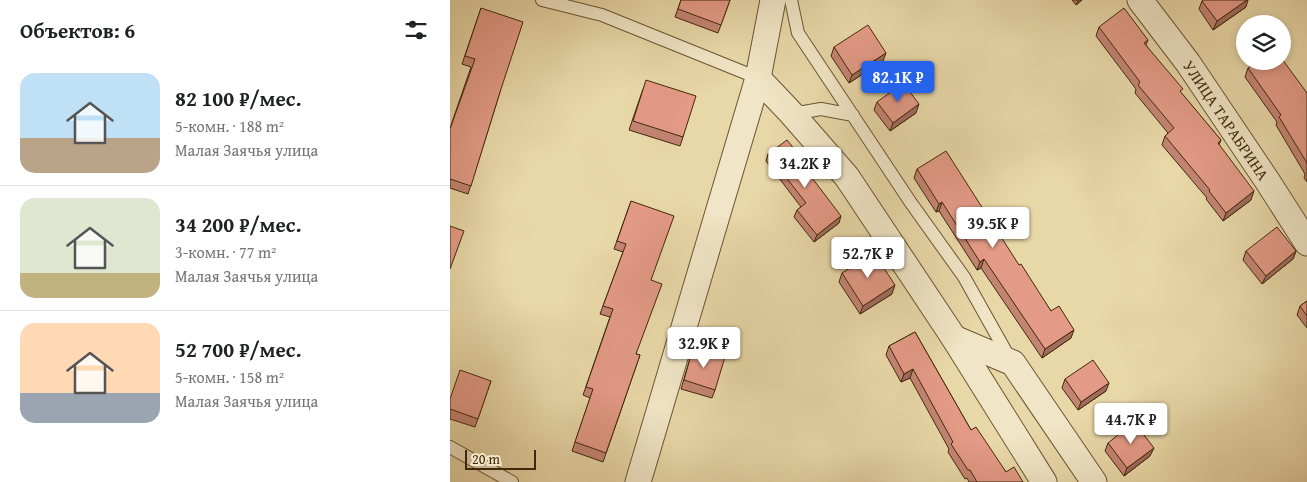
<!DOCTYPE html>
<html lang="ru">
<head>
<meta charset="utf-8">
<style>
	body { margin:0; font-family:"Gentium Book Plus",serif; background:#f6f6f6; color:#202124; height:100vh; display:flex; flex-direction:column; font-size:19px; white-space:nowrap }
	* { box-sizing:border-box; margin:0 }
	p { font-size:16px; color:#757577 }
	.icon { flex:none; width:28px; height:28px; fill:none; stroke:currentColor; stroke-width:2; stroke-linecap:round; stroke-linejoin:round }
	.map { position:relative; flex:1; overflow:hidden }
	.details { display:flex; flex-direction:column; background:#fff; width:450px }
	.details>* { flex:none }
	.buttons { position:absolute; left:786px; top:15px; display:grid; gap:10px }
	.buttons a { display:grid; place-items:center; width:55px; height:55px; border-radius:50%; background:#fff; box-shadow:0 2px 8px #0003; font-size:25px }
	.scale { position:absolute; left:15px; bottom:12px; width:71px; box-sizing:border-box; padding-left:5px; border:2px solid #42280b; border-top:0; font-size:14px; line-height:18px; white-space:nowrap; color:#42280b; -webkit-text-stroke:4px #f0e5c6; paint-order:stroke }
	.price { position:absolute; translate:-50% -42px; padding:0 11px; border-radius:5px; background:#fff; color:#222; font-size:16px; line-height:32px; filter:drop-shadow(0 1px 2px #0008) }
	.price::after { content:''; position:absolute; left:50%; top:30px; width:15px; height:11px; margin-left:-8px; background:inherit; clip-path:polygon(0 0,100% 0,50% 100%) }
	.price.current { background:#2563eb; color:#fff }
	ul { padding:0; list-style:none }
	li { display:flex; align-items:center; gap:15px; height:125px; padding:0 20px }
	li+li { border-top:1px solid #e0e0e0 }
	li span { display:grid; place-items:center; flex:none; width:140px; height:100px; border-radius:15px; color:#555 }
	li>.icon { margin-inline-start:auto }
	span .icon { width:60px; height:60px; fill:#fffc; stroke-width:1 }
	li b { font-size:21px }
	h2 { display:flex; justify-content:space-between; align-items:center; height:60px; padding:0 20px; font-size:21px }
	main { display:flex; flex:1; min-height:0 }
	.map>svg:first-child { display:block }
</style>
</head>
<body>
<main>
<section class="details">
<h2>Объектов: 6<svg class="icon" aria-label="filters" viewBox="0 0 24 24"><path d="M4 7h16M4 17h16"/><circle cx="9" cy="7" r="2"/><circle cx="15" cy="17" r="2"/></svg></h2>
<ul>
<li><span style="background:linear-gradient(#bfe0f5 65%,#b9a48a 0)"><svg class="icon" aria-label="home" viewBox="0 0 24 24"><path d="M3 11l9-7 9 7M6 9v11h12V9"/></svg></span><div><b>82 100 ₽/мес.</b><p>5-комн. · 188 m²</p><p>Малая Заячья улица</p></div></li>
<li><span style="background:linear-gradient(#dfe7d0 75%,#c2b280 0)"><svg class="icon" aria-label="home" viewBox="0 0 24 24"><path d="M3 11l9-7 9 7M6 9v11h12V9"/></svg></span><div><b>34 200 ₽/мес.</b><p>3-комн. · 77 m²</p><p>Малая Заячья улица</p></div></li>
<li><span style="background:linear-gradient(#ffd9b3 70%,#9aa5b1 0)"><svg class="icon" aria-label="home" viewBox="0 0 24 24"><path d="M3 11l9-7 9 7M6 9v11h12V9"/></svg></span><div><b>52 700 ₽/мес.</b><p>5-комн. · 158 m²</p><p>Малая Заячья улица</p></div></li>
</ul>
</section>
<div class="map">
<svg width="857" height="482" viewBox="0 0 857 482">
	<rect width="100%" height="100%" fill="#e8d7a7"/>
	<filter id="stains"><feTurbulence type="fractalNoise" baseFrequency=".004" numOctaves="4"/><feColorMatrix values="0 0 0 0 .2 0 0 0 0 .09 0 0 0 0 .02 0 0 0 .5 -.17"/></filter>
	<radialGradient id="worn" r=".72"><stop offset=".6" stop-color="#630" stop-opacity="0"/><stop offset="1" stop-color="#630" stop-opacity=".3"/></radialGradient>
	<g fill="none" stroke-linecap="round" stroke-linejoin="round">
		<g stroke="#6c5432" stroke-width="14">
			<path id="lane" d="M 92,0 L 152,15 L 308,78
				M 341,0 L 348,33 L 461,203 L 514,277 L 560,359
				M 342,114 L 371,109 L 403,115
				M 0,447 L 62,482"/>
		</g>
		<g stroke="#6c5432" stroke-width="27">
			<g id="street">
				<path id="s1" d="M 690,0 L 738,63 L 818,182 L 857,243"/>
				<path d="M 308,78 L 342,114 L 397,177 L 504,338 L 594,482"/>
				<path d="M 504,338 L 563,363 L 644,482"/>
				<path d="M 188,482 L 308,78 L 323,0"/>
			</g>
		</g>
		<use href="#lane" stroke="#f0e5c6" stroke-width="12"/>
		<use href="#street" stroke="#f0e5c6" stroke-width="25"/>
	</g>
	<path fill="#c38473" stroke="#42280b" d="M 231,0 L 280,0 L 268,33 L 225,17 Z
		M 622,0 L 632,0 L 626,5 Z
		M 752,1 L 796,7 L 763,30 L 749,9 Z
		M 31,8 L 50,92 L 18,194 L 0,188 L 0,128 L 21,67 L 12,64 Z
		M 649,27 L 698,40 L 696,45 L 731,93 L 771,140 L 769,145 L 801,200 L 773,221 L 756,199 L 757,198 L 712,145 L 715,136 L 718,133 L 685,93 L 686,89 L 646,36 Z
		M 384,47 L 433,61 L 399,83 L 381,56 Z
		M 798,68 L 857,93 L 857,182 L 854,178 L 855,174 L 826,125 L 827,122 L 795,77 Z
		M 193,89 L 233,137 L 230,146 L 179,130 Z
		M 427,102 L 466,113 L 440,131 L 424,110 Z
		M 318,154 L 353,160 L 351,164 L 389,223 L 364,242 L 344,217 L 347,210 L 351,207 L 316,161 Z
		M 467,169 L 569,265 L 601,311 L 621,338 L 592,358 L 531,268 L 527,270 L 489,211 L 486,212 L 464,178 Z
		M 181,201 L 201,280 L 186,354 L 190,355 L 153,462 L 122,451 L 140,398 L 133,395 L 160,317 L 150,314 L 173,252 L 164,249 Z
		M 796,251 L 846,251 L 843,259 L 812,284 L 793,260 Z
		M 392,273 L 442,294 L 410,314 L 389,282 Z
		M 857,301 L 857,328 L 847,315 L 850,306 Z
		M 465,332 L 521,430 L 556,472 L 573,482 L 519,482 L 517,478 L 515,479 L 498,452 L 499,449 L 460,378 L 451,382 L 436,355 L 439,346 Z
		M 243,348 L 265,390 L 262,398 L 231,389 Z
		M 615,379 L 656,391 L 628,410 L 612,388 Z
		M 41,381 L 25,427 L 0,419 L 0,399 Z
		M 658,443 L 700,456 L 674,476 L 655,451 Z"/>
	<path fill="#9f6c5e" stroke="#42280b" d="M 628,0 L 632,0 L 626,5 Z
		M 797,0 L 798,0 L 796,7 L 763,30 L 767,21 Z
		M 436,53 L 433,61 L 399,83 L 402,75 Z
		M 469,104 L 466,113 L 440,131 L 443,123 Z
		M 804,191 L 801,200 L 773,221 L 776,213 Z
		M 492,202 L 489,211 L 486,212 L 489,204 Z
		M 391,216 L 389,223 L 364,242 L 367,235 Z
		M 846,251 L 843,259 L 812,284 L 816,276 Z
		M 534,259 L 531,268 L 527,270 L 530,262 Z
		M 445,285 L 442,294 L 410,314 L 413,306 Z
		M 624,330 L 621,338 L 592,358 L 595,349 Z
		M 463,369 L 460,378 L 451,382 L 454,374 Z
		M 659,383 L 656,391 L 628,410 L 631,402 Z
		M 704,448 L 700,456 L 674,476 L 677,468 Z"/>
	<path fill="#e39a86" stroke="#42280b" d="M 231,0 L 280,0 L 271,25 L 228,9 Z
		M 753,0 L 797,0 L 767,21 L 752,1 Z
		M 31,8 L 73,22 L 50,92 L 21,186 L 0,179 L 0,129 L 25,59 L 15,56 Z
		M 674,8 L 698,40 L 694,43 L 733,89 L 730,91 L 771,140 L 768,143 L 804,191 L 776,213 L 759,191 L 760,190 L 715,136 L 724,128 L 688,85 L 690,82 L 649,27 Z
		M 418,25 L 436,53 L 402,75 L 384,47 Z
		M 832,59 L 857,93 L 857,163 L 829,117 L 831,115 L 798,68 L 809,61 L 832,61 Z
		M 196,80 L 246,96 L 233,137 L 183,121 Z
		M 453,83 L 469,104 L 443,123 L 427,102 Z
		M 337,140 L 353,160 L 350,162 L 391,216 L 367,235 L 347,210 L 356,203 L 318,154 Z
		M 496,151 L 569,265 L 571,264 L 601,311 L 609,306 L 624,330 L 595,349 L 534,259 L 530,262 L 492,202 L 489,204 L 467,169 Z
		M 181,201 L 224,216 L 201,280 L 212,284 L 186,354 L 190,355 L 156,453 L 125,442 L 143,389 L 136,387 L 163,309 L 153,306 L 176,244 L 167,241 Z
		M 0,226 L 14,231 L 0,269 Z
		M 827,227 L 846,251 L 816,276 L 796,251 Z
		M 424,253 L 445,285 L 413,306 L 392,273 Z
		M 857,301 L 857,316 L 850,306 Z
		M 465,332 L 521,430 L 526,427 L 556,472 L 564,467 L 573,482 L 527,482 L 520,470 L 518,470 L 501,444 L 503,442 L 463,369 L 454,374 L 439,346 Z
		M 243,348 L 275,357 L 265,390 L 234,380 Z
		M 643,360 L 659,383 L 631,402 L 615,379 Z
		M 10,370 L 41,381 L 28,419 L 0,409 L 0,399 Z
		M 684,422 L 704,448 L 677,468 L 658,443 Z"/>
	<g text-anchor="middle" stroke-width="4" stroke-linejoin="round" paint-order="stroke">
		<g font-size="16" fill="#42280b" stroke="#f0e5c6">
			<text dy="6" stroke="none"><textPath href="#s1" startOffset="148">УЛИЦА ТАРАБРИНА</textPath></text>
		</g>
	</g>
	<rect width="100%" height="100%" filter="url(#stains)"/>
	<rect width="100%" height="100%" fill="url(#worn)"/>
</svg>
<div class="buttons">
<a><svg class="icon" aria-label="layers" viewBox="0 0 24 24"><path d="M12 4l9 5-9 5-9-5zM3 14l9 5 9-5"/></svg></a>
</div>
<div class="scale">20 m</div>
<b class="price current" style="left:448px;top:103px">82.1K ₽</b>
<b class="price" style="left:355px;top:189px">34.2K ₽</b>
<b class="price" style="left:543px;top:249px">39.5K ₽</b>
<b class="price" style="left:418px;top:279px">52.7K ₽</b>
<b class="price" style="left:254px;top:369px">32.9K ₽</b>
<b class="price" style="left:681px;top:445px">44.7K ₽</b>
</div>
</main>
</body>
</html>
